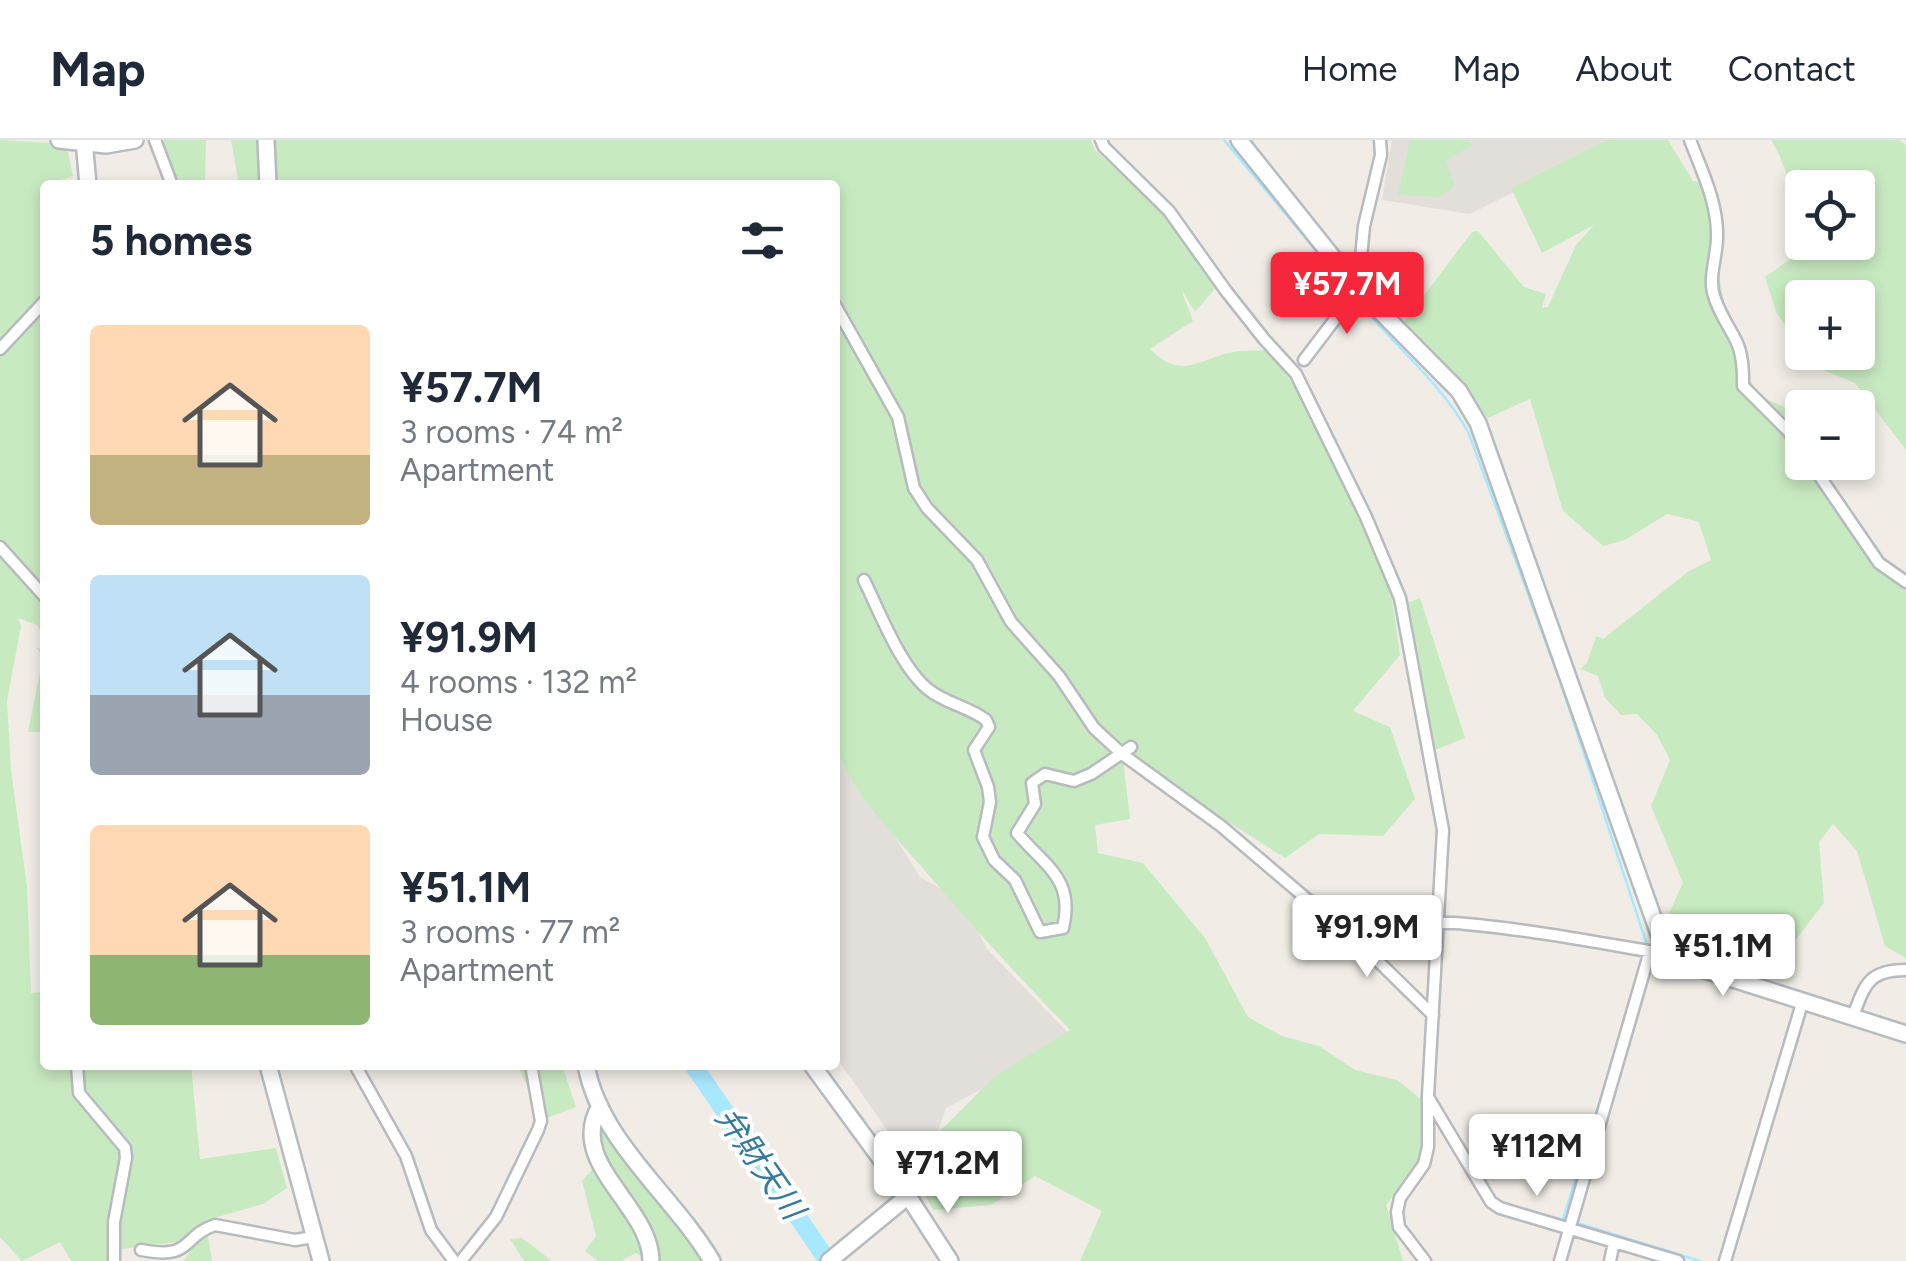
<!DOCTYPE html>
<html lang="en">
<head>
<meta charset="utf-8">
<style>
	body { margin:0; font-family:Figtree,"Noto Sans JP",sans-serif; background:#f2f2f3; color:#1f2937; height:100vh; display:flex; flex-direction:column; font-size:38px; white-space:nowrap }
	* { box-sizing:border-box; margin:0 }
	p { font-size:32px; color:#747a83 }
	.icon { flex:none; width:55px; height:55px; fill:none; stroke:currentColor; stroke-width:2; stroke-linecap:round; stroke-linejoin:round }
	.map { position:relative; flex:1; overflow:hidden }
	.panel { position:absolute; left:40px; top:40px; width:800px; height:890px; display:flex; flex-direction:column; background:#fff; border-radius:10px; box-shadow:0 5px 15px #0003 }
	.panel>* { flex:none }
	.tools { position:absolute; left:1785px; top:30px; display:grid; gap:20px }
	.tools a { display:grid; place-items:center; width:90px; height:90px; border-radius:10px; background:#fff; box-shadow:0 5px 15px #0003; font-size:50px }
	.price { position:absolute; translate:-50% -85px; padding:0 22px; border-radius:10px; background:#fff; color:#222; font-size:32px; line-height:65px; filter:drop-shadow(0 2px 5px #0008) }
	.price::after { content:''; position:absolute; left:50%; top:60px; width:30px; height:22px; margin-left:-15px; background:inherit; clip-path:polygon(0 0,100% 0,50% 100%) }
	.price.active { background:#f6273a; color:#fff }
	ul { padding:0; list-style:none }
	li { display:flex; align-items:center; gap:30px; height:250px; padding:0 50px }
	li span { display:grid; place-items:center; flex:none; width:280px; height:200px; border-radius:10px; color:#555 }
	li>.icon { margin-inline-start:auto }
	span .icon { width:120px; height:120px; fill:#fffc; stroke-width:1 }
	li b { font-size:42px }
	h2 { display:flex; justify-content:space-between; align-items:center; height:120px; padding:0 50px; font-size:42px }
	header { display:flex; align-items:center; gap:60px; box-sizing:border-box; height:140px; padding:0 50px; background:#fff; border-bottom:2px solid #e0e1e3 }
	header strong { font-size:48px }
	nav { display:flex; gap:55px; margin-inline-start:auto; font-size:35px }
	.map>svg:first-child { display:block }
</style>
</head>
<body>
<header>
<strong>Map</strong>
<nav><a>Home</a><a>Map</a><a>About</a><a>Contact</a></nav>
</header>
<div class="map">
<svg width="1906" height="1121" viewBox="0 0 1906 1121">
	<rect width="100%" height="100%" fill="#f1ede6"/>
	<path fill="#e2dfdb" d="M 1392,0 L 1620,0 L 1470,74 L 1382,60 Z
		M 835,544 L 859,583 L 849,623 L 920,737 L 964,762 L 987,809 L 1075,900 L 946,968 L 921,1038 L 835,916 Z"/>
	<path fill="#c8eac1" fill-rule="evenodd" d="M 0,0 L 51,3 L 68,12 L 73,36 L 45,45 L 45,233 L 40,234 L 45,262 L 45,499 L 37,485 L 18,478 L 21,486 L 7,561 L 11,630 L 27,747 L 31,853 L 45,852 L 45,925 L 191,925 L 200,1019 L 276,1008 L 287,1048 L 263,1064 L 211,1079 L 176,1102 L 114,1110 L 114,1121 L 71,1121 L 60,1102 L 22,1121 L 0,1097 Z
		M 164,0 L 206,0 L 205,45 L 178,45 L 164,9 Z
		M 231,0 L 1091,0 L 1095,10 L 1190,98 L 1215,149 L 1195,172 L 1181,149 L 1193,181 L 1150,209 C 1182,241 1199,219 1233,212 C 1243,210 1255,211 1266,210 L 1292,242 L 1333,319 L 1391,452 L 1400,515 L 1353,571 L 1390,587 L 1415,659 L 1383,696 L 1319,694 L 1285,718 L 1125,616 L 1119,620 L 1123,619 L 1130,679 L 1095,685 L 1098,713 L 1143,723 L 1205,798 L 1248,877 L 1282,896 L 1319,906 L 1355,930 L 1397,940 L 1422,960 L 1420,1020 L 1386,1065 L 1403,1121 L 1080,1121 L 1102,1071 L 1035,1036 L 991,1065 L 933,1070 L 918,1042 L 940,991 L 995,936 L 1070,890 C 1018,836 968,782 920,725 C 889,690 852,652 836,607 C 828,580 844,550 835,524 L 835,45 L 239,45 Z
		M 1410,0 L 1469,0 L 1472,5 L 1446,21 L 1455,46 L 1439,57 L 1398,55 Z
		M 1606,0 L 1668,0 L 1693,41 L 1707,43 L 1711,95 L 1728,181 L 1756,254 L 1784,267 L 1802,282 L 1802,322 L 1817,323 L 1868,414 L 1906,435 L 1906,818 L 1885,806 L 1857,711 L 1833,684 L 1819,702 L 1824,763 L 1764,841 L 1678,814 L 1662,788 L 1683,743 L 1651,666 L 1670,620 L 1657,595 L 1637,574 L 1621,575 L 1605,558 L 1598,536 L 1580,529 L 1587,523 L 1596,496 L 1603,499 L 1689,431 L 1711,420 L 1699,382 L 1667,374 L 1625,400 L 1603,406 L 1563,371 L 1530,259 L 1488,278 L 1451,230 L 1403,183 L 1472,92 L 1478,91 L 1524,147 L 1546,154 L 1542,168 L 1548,167 L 1576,105 L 1594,85 L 1542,113 L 1511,48 Z
		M 1771,0 L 1899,0 L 1906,5 L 1906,310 L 1855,243 L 1816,227 L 1804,213 L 1858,212 L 1858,158 L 1802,158 L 1802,210 L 1776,172 L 1765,137 L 1792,118 C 1801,81 1791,32 1771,0 ZM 1802,48 L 1858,48 L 1858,102 L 1802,102 Z
		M 1420,458 L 1465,598 L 1435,610 L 1405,464 Z
		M 36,507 L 45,511 L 45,592 L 28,592 L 43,517 Z
		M 517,925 L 562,925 L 576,967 L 544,979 Z
		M 594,976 L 711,1121 L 647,1121 L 636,1113 L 621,1121 L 598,1121 L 585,1111 L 596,1096 L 582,1041 L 595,1026 Z
		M 207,1091 L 212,1121 L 183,1121 Z
		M 522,1098 L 552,1121 L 524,1121 L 510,1099 Z"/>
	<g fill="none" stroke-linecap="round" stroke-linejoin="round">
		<path stroke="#a8e8ff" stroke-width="2.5" d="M 1224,0 L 1351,153
			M 1356,159 C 1392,204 1442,243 1469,294 L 1560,541 L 1648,808
			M 1569,1081 L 1563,1079 L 1618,902
			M 1577,1083 L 1700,1121"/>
		<path stroke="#a8e8ff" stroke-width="18" d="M 693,925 L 828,1121"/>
		<g stroke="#b7babe" stroke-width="15">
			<path id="street" d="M 155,0 L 172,45
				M 1101,0 L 1104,7 L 1169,71 L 1226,151 L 1264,199 L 1296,234 L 1366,377 L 1400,458 L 1443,690 L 1428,956 L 1428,1007 L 1424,1024 L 1400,1058 L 1397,1072 L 1399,1087 L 1425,1121
				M 1690,0 C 1702,31 1718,64 1717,97 C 1717,118 1707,139 1715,159 C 1730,199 1744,195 1743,246 L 1788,291 L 1802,311
				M 835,165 L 898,277 L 914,348 L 927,368 L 977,420 L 1011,482 L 1059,536 L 1094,588 L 1122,614 L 1221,686 L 1315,766 C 1367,797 1410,778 1466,784 C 1533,790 1600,803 1666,814
				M 0,209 L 45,161
				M 1304,220 L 1358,149 L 1364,86 L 1381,15 L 1380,0
				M 1810,322 L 1879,423 L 1906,442
				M 0,407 L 45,457
				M 864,440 C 880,473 901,528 929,550 C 945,563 969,567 986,580 L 989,587 L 974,610 L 988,647 L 990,662 L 983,697 L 994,720 L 1015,740 L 1040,792 L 1063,788 C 1075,739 1045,726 1017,693 L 1035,664 L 1032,643 L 1045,634 L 1074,641 L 1091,634 L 1131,607
				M 1333,777 L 1433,875
				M 1853,876 C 1865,845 1868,830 1906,830
				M 77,925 L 79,953 L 125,1008 L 126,1018 L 114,1082 L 114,1121
				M 355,925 L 406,1016 L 431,1090 L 454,1121
				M 1428,957 L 1491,1062 L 1500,1068 L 1678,1121
				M 141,1110 C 194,1120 180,1097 215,1085 L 295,1100 L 314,1097
				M 461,1121 L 496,1077 L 538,990 L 541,981 L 531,925
				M 1560,1121 L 1650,811
				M 1610,1121 L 1614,1102
				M 1725,1121 L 1803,860"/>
		</g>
		<g stroke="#b5bbbf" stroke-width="20">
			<path id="secondary" d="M 59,0 L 106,5 L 135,0
				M 84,0 L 88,45
				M 266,0 L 268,45
				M 1239,0 L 1358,149 L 1459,251 L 1478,283 L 1666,814 L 1673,820 L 1906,894
				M 268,925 L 321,1121
				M 586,925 C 600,1002 673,1055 712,1121
				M 812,925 L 908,1056 L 950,1121
				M 600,966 C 566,1023 651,1066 651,1121
				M 829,1121 L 908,1056"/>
		</g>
		<use href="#street" stroke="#fff" stroke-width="10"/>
		<use href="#secondary" stroke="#fff" stroke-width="15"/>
	</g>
	<g text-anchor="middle" stroke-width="8" stroke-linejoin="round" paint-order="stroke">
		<g font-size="32" font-style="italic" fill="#347a9e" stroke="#fff">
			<text transform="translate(760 1023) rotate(55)" y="11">弁財天川</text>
		</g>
	</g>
</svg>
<div class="tools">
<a><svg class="icon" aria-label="locate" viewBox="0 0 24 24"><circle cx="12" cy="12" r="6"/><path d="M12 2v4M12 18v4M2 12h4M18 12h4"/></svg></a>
<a>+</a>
<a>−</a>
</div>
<b class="price active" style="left:1347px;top:197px">¥57.7M</b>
<b class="price" style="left:1367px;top:840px">¥91.9M</b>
<b class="price" style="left:1723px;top:859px">¥51.1M</b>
<b class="price" style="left:1537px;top:1059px">¥112M</b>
<b class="price" style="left:948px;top:1076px">¥71.2M</b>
<section class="panel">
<h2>5 homes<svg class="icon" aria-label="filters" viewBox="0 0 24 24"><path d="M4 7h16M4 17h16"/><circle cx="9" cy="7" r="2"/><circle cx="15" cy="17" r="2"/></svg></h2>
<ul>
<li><span style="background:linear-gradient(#ffd9b3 65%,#c2b280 0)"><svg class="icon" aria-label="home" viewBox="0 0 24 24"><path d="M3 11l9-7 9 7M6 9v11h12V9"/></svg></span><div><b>¥57.7M</b><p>3 rooms · 74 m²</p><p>Apartment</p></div></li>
<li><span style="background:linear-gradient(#bfe0f5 60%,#9aa5b1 0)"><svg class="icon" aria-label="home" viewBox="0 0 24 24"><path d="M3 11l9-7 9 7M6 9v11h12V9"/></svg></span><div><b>¥91.9M</b><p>4 rooms · 132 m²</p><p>House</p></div></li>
<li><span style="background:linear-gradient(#ffd9b3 65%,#8fb573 0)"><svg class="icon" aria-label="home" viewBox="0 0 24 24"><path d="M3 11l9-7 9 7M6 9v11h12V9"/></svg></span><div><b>¥51.1M</b><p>3 rooms · 77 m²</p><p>Apartment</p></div></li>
</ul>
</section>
</div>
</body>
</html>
